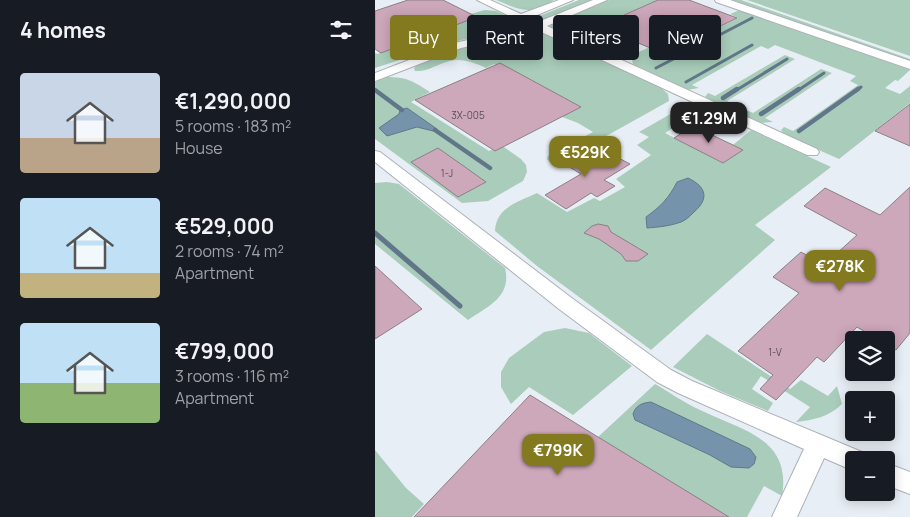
<!DOCTYPE html>
<html lang="en">
<head>
<meta charset="utf-8">
<style>
	body { margin:0; font-family:Manrope,sans-serif; background:#242831; color:#f1f3f6; height:100vh; display:flex; flex-direction:column; font-size:19px; white-space:nowrap }
	* { box-sizing:border-box; margin:0 }
	p { font-size:16px; color:#9ea1a6 }
	.icon { flex:none; width:28px; height:28px; fill:none; stroke:currentColor; stroke-width:2; stroke-linecap:round; stroke-linejoin:round }
	.map { position:relative; flex:1; overflow:hidden }
	.sheet { display:flex; flex-direction:column; background:#171b24; width:375px }
	.sheet>* { flex:none }
	.hud { position:absolute; left:15px; top:15px; width:445px; height:45px; display:flex; gap:10px }
	.controls { position:absolute; left:470px; top:331px; display:grid; gap:10px }
	.controls a { display:grid; place-items:center; width:50px; height:50px; border-radius:5px; background:#171b24; box-shadow:0 2px 12px #0003; font-size:25px }
	.price { position:absolute; translate:-50% -42px; padding:0 11px; border-radius:10px; background:#837a20; color:#fff; font-size:16px; line-height:32px; filter:drop-shadow(0 1px 2px #0008) }
	.price::after { content:''; position:absolute; left:50%; top:30px; width:15px; height:11px; margin-left:-8px; background:inherit; clip-path:polygon(0 0,100% 0,50% 100%) }
	.price.selected { background:#222; color:#fff }
	ul { padding:0; list-style:none }
	li { display:flex; align-items:center; gap:15px; height:125px; padding:0 20px }
	li span { display:grid; place-items:center; flex:none; width:140px; height:100px; border-radius:5px; color:#555 }
	li>.icon { margin-inline-start:auto }
	span .icon { width:60px; height:60px; fill:#fffc; stroke-width:1 }
	li b { font-size:21px }
	h2 { display:flex; justify-content:space-between; align-items:center; height:60px; padding:0 20px; font-size:21px }
	.tag { padding:0 18px; border-radius:5px; background:#171b24; box-shadow:0 2px 12px #0003; font-size:18px; line-height:45px }
	.tag.selected { background:#837a20; color:#fff }
	main { display:flex; flex:1; min-height:0 }
	.map>svg:first-child { display:block }
</style>
</head>
<body>
<main>
<section class="sheet">
<h2>4 homes<svg class="icon" aria-label="filters" viewBox="0 0 24 24"><path d="M4 7h16M4 17h16"/><circle cx="9" cy="7" r="2"/><circle cx="15" cy="17" r="2"/></svg></h2>
<ul>
<li><span style="background:linear-gradient(#c9d6e8 65%,#b9a48a 0)"><svg class="icon" aria-label="home" viewBox="0 0 24 24"><path d="M3 11l9-7 9 7M6 9v11h12V9"/></svg></span><div><b>€1,290,000</b><p>5 rooms · 183 m²</p><p>House</p></div></li>
<li><span style="background:linear-gradient(#bfe0f5 75%,#c2b280 0)"><svg class="icon" aria-label="home" viewBox="0 0 24 24"><path d="M3 11l9-7 9 7M6 9v11h12V9"/></svg></span><div><b>€529,000</b><p>2 rooms · 74 m²</p><p>Apartment</p></div></li>
<li><span style="background:linear-gradient(#bfe0f5 60%,#8fb573 0)"><svg class="icon" aria-label="home" viewBox="0 0 24 24"><path d="M3 11l9-7 9 7M6 9v11h12V9"/></svg></span><div><b>€799,000</b><p>3 rooms · 116 m²</p><p>Apartment</p></div></li>
</ul>
</section>
<div class="map">
<svg width="535" height="517" viewBox="0 0 535 517">
	<rect width="100%" height="100%" fill="#e8eef5"/>
	<path fill="#a9cdba" fill-rule="evenodd" d="M 121,0 L 179,0 C 155,16 145,10 121,0 Z
		M 204,0 L 217,0 L 164,21 L 157,19 Z
		M 234,0 L 283,0 L 224,25 L 231,29 C 210,38 196,37 176,27 L 176,24 Z
		M 357,0 L 366,0 L 535,59 L 535,62 Z
		M 372,0 L 535,0 L 535,56 Z
		M 110,10 L 121,11 L 154,26 L 135,31 L 86,40 L 0,68 L 0,53 L 2,54 L 98,18 L 92,15 Z
		M 365,10 L 535,70 L 523,81 L 520,80 L 510,88 L 525,94 L 535,86 L 535,103 L 464,159 L 410,135 L 406,130 L 409,127 L 418,131 L 483,85 L 475,81 L 481,76 L 400,45 L 393,49 L 386,46 L 317,85 L 324,88 L 312,90 L 258,64 L 257,60 L 261,53 L 273,48 L 290,55 L 363,18 L 355,14 Z
		M 162,31 L 285,87 L 293,94 L 294,101 L 183,163 L 175,162 L 172,159 L 173,156 L 218,132 L 203,123 L 182,115 L 199,106 L 119,64 L 111,68 C 100,63 87,58 75,61 C 62,64 53,72 40,71 L 39,68 L 44,64 L 89,47 L 141,37 Z
		M 410,55 L 420,59 L 352,101 L 359,105 L 346,105 L 330,97 L 333,93 L 340,96 Z
		M 446,69 L 457,73 L 390,118 L 398,122 L 384,123 L 367,114 L 369,109 L 378,113 Z
		M 11,77 C 32,77 38,81 55,92 L 36,102 L 114,151 L 126,145 L 146,159 L 151,165 L 152,172 L 148,181 L 113,201 L 87,203 L 0,139 L 0,82 Z
		M 310,109 L 324,109 L 325,111 L 290,133 L 348,163 L 367,150 L 358,145 L 376,130 L 456,167 L 380,225 L 400,240 L 276,350 L 162,266 L 120,231 C 121,207 143,202 162,193 L 192,212 L 219,198 L 225,201 L 250,187 L 241,179 L 276,155 L 262,145 L 274,137 L 264,132 L 299,112 ZM 313,178 L 272,228 L 271,217 C 285,207 294,198 302,182 Z
		M 338,114 L 341,114 L 363,126 L 351,132 L 329,122 L 329,120 Z
		M 12,182 L 24,184 L 130,268 C 137,297 113,306 93,320 L 0,244 L 0,183 Z
		M 190,328 L 214,333 L 257,366 L 198,415 L 154,387 L 136,404 L 126,387 L 126,372 L 134,358 L 169,332 Z
		M 332,334 L 415,389 L 426,380 L 453,396 L 462,386 L 467,404 C 454,417 438,420 421,422 L 435,407 L 386,376 L 377,389 L 398,403 L 393,411 L 345,391 L 298,367 Z
		M 280,384 C 294,392 308,402 323,409 C 365,430 417,437 407,496 L 389,486 L 372,517 L 338,517 L 223,437 Z
		M 0,450 L 31,488 L 49,504 L 37,517 L 0,517 Z"/>
	<path fill="#7594ac" stroke="#617789" d="M 32,108 L 62,129 L 58,131 L 42,127 L 12,136 L 4,128 L 24,114 L 25,110 Z
		M 313,178 C 332,187 334,199 319,212 C 315,216 311,220 306,222 C 295,226 284,227 272,228 L 271,217 C 285,207 294,198 302,182 Z
		M 276,402 L 375,449 L 381,457 L 379,464 L 374,468 L 356,467 L 335,455 L 260,420 L 258,414 C 261,405 267,403 276,402 Z"/>
	<g fill="none" stroke-linecap="round" stroke-linejoin="round">
		<path stroke="#617789" stroke-width="3" d="M 281,68 L 377,18
			M 311,82 L 377,45
			M 360,91 L 412,59
			M 422,91 L 449,73
			M 481,91 L 486,87"/>
		<path stroke="#617789" stroke-width="4.5" d="M 0,90 L 27,110
			M 348,98 L 362,89
			M 386,114 L 424,89
			M 60,130 L 115,168
			M 424,131 L 483,89"/>
		<path stroke="#617789" stroke-width="5" d="M 0,233 L 85,306"/>
	</g>
	<path fill="#cda7ba" stroke="#8a8185" d="M 33,0 L 68,0 L 102,17 L 6,53 L 0,49 L 0,11 Z
		M 283,0 L 314,0 L 362,18 L 289,54 L 224,26 Z
		M 125,63 L 206,107 L 120,151 L 40,100 Z
		M 535,104 L 535,146 L 500,131 Z
		M 318,126 L 358,145 L 368,150 L 348,163 L 299,138 Z
		M 63,148 L 90,167 L 111,182 L 83,197 L 36,162 Z
		M 190,148 L 221,165 L 238,155 L 255,164 L 229,180 L 240,186 L 222,197 L 216,193 L 191,209 L 170,195 L 206,174 L 176,156 Z
		M 535,187 L 535,333 L 521,350 L 511,344 L 511,340 L 504,340 L 482,327 L 449,362 L 442,357 L 401,400 L 385,389 L 398,375 L 363,351 L 424,293 L 398,277 L 426,252 L 449,265 L 482,235 L 429,206 L 450,188 L 505,215 Z
		M 223,224 L 233,226 L 236,232 L 273,254 L 263,261 L 251,261 L 246,254 L 224,239 L 209,233 L 217,226 Z
		M 0,266 L 47,309 L 0,339 Z
		M 155,395 L 223,437 L 354,517 L 39,517 Z"/>
	<g fill="none" stroke-linecap="round" stroke-linejoin="round">
		<g stroke="#acb1b8" stroke-width="2">
			<path id="minor" d="M 102,0 L 115,0 L 146,14 L 184,0 L 198,0 L 155,18 L 163,22 L 218,0 L 232,0 L 172,26 L 442,149 L 444,152 L 442,155 L 432,155 L 162,30 L 144,36 L 86,48 L 0,81 L 0,73 L 79,43 L 141,30 L 153,25 Z
				M 340,0 L 355,0 L 535,61 L 535,69 L 341,2 Z
				M 0,151 L 5,152 L 198,299 L 296,370 L 317,381 L 487,452 L 491,460 L 479,460 L 479,471 L 449,458 L 422,517 L 397,517 L 429,449 L 303,393 L 282,382 L 184,309 L 0,162 Z
				M 511,463 L 535,472 L 535,494 L 511,485 Z"/>
		</g>
		<use href="#minor" fill="#fff" fill-rule="evenodd"/>
	</g>
	<g text-anchor="middle" stroke-width="4" stroke-linejoin="round" paint-order="stroke">
		<g font-size="10" fill="#595158">
			<text x="93" y="119">3X-005</text>
			<text x="72" y="177">1-J</text>
			<text x="400" y="356">1-V</text>
		</g>
	</g>
</svg>
<div class="controls">
<a><svg class="icon" aria-label="layers" viewBox="0 0 24 24"><path d="M12 4l9 5-9 5-9-5zM3 14l9 5 9-5"/></svg></a>
<a>+</a>
<a>−</a>
</div>
<b class="price selected" style="left:334px;top:144px">€1.29M</b>
<b class="price" style="left:210px;top:178px">€529K</b>
<b class="price" style="left:465px;top:292px">€278K</b>
<b class="price" style="left:183px;top:476px">€799K</b>
<div class="hud">
<a class="tag selected">Buy</a>
<a class="tag">Rent</a>
<a class="tag">Filters</a>
<a class="tag">New</a>
</div>
</div>
</main>
</body>
</html>
